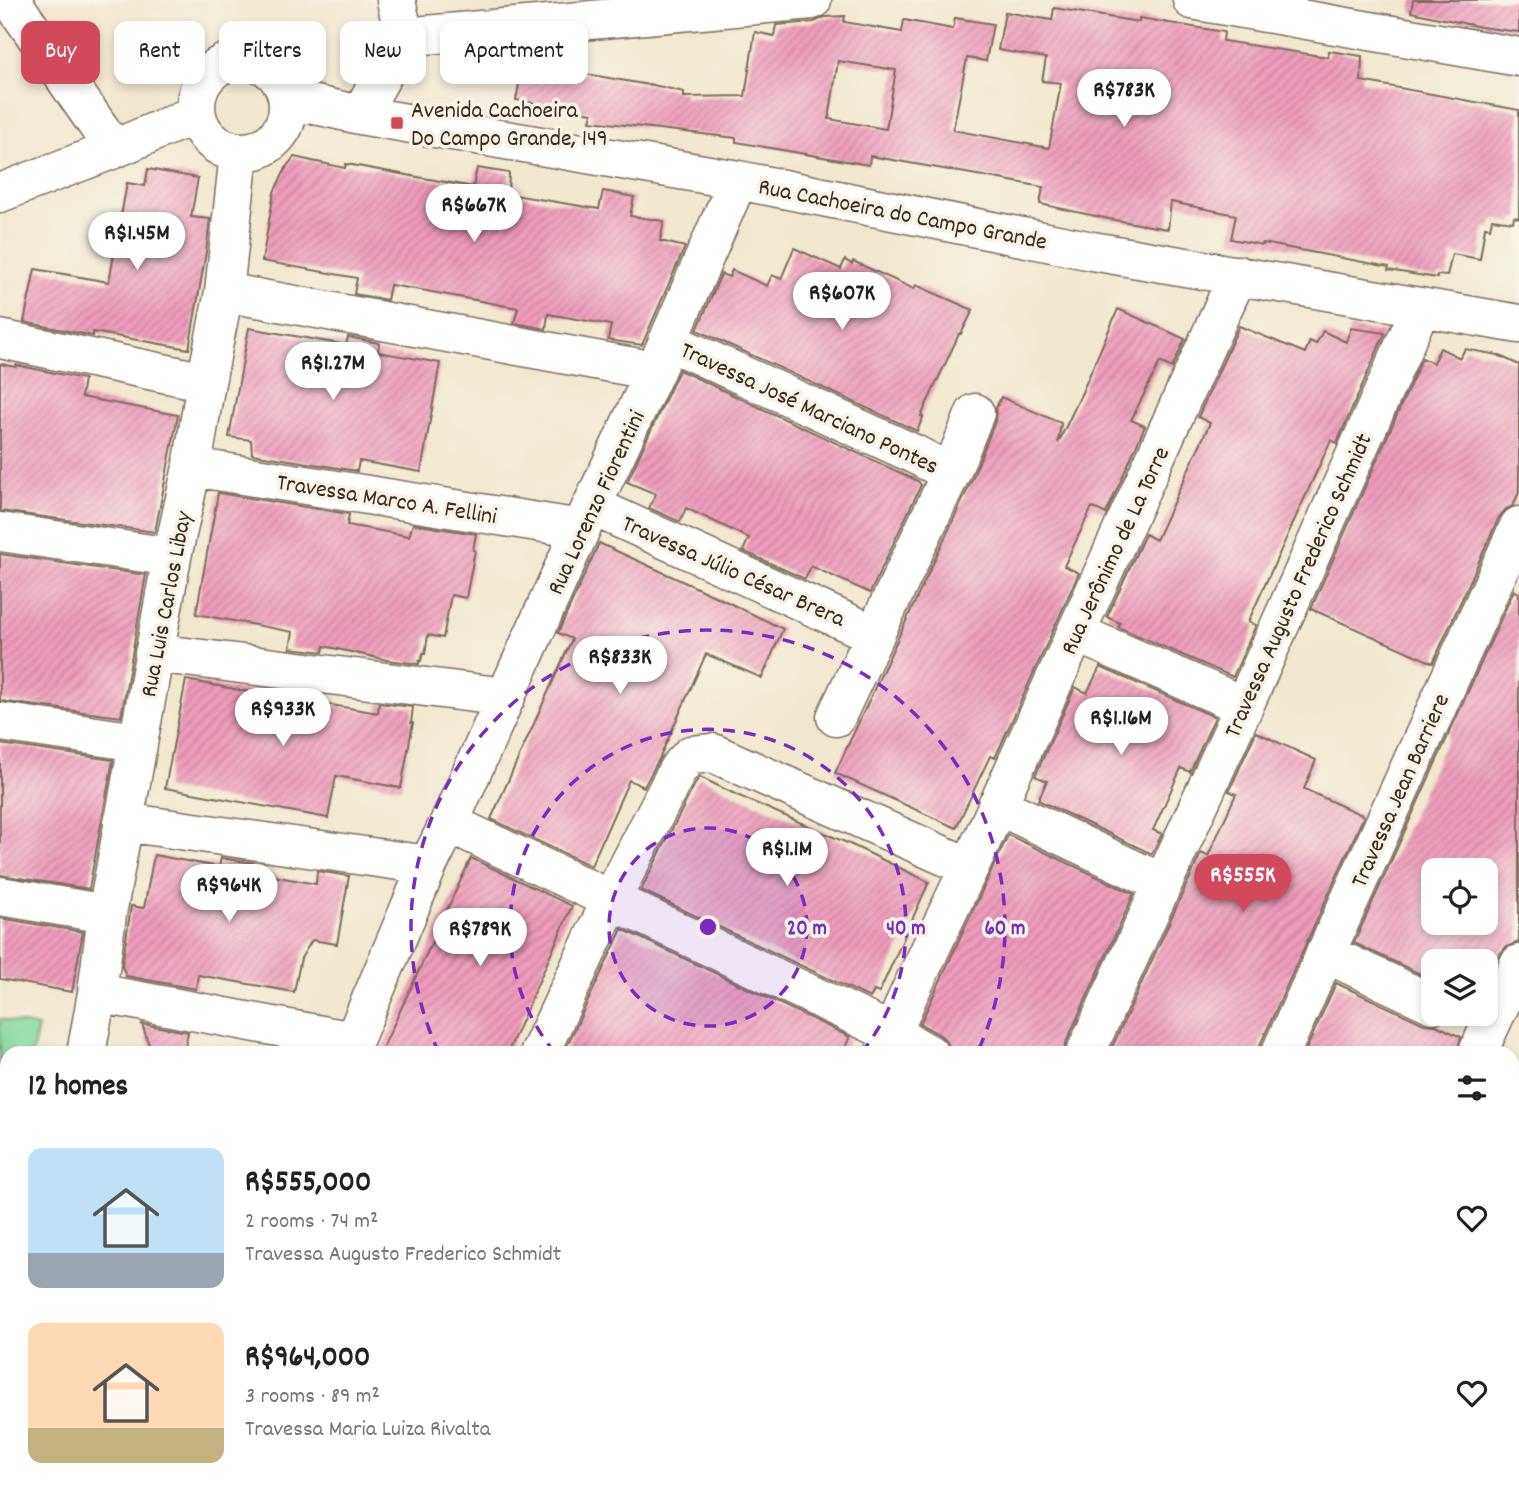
<!DOCTYPE html>
<html lang="en">
<head>
<meta charset="utf-8">
<style>
	body { margin:0; font-family:Dekko,sans-serif; background:#f2f2f2; color:#222; height:100vh; display:flex; flex-direction:column; font-size:26px; white-space:nowrap }
	* { box-sizing:border-box; margin:0 }
	p { font-size:23px; color:#767676 }
	.icon { flex:none; width:38px; height:38px; fill:none; stroke:currentColor; stroke-width:2; stroke-linecap:round; stroke-linejoin:round }
	.map { position:relative; flex:1; overflow:hidden }
	.sheet { position:absolute; left:0px; top:1046px; width:1519px; height:450px; display:flex; flex-direction:column; background:#fff; border-radius:21px 21px 0 0; box-shadow:0 4px 10px #0003 }
	.sheet>* { flex:none }
	.top-card { position:absolute; left:21px; top:21px; width:700px; height:63px; display:flex; gap:14px }
	.fabs { position:absolute; left:1421px; top:858px; display:grid; gap:14px }
	.fabs a { display:grid; place-items:center; width:77px; height:77px; border-radius:14px; background:#fff; box-shadow:0 4px 10px #0003; font-size:35px }
	.price { position:absolute; translate:-50% -60px; padding:0 16px; border-radius:24px; background:#fff; color:#222; font-size:23px; line-height:46px; filter:drop-shadow(0 2px 4px #0008) }
	.price::after { content:''; position:absolute; left:50%; top:42px; width:21px; height:16px; margin-left:-10px; background:inherit; clip-path:polygon(0 0,100% 0,50% 100%) }
	.price.current { background:#d1495b; color:#fff }
	ul { padding:0; list-style:none }
	li { display:flex; align-items:center; gap:21px; height:175px; padding:0 28px }
	li span { display:grid; place-items:center; flex:none; width:196px; height:140px; border-radius:14px; color:#555 }
	li>.icon { margin-inline-start:auto }
	span .icon { width:84px; height:84px; fill:#fffc; stroke-width:1 }
	li b { font-size:30px }
	h2 { display:flex; justify-content:space-between; align-items:center; height:84px; padding:0 28px; font-size:30px }
	.chip { padding:0 24px; border-radius:14px; background:#fff; box-shadow:0 4px 10px #0003; font-size:24px; line-height:63px }
	.chip.current { background:#d1495b; color:#fff }
	.map>svg:first-child { display:block }
</style>
</head>
<body>
<div class="map">
<svg width="1519" height="1496" viewBox="0 0 1519 1496">
	<defs>
		<pattern id="building-hatch" width="6" height="6" patternUnits="userSpaceOnUse" patternTransform="scale(1.75)"><rect width="6" height="6" fill="#f09bbc"/><path d="M-1 1l2-2M0 6l6-6M5 7l2-2" fill="none" stroke="#c47f98"/></pattern>
	</defs>
	<rect width="100%" height="100%" fill="#f7f3e8"/>
	<filter id="ink" filterUnits="userSpaceOnUse"><feTurbulence type="fractalNoise" baseFrequency=".0143" numOctaves="2"/><feDisplacementMap in="SourceGraphic" scale="14" xChannelSelector="R" yChannelSelector="G"/><feConvolveMatrix kernelMatrix="1 2 1 2 8 2 1 2 1" color-interpolation-filters="sRGB"/></filter>
	<filter id="wash" filterUnits="userSpaceOnUse"><feTurbulence type="fractalNoise" baseFrequency=".00686" numOctaves="4" result="noise"/><feDisplacementMap in="SourceGraphic" scale="28" xChannelSelector="R" yChannelSelector="G"/><feGaussianBlur stdDeviation="1.57" result="paint"/><feColorMatrix in="noise" values="0 0 0 0 0 0 0 0 0 0 0 0 0 0 0 0 0 1.4 0 .05"/><feComposite in="paint" operator="in"/></filter>
	<g filter="url(#wash)">
		<rect width="100%" height="100%" fill="#f2e7d0"/>
		<path fill="#81d79b" stroke="#5e805c" stroke-width="2" d="M 0,1019 L 38,1027 L 32,1053 L 7,1054 L 7,1101 L 0,1099 Z"/>
		<g id="blocks">
			<path fill="url(#building-hatch)" fill-rule="evenodd" d="M 1413,0 L 1519,0 L 1519,32 L 1481,27 L 1411,12 Z
				M 1054,8 L 1139,22 L 1139,18 L 1224,32 L 1223,41 L 1328,57 L 1329,51 L 1362,56 L 1361,81 L 1519,110 L 1519,218 L 1514,217 L 1513,222 L 1492,219 L 1490,228 L 1485,227 L 1480,259 L 1452,254 L 1447,276 L 1437,275 L 1437,278 L 1388,270 L 1389,267 L 1263,243 L 1263,245 L 1231,239 L 1236,215 L 1171,202 L 1168,229 L 1109,219 L 1040,204 L 1043,187 L 994,178 L 870,156 L 869,165 L 736,142 L 736,138 L 590,121 L 592,113 L 516,100 L 523,63 L 649,85 L 649,84 L 684,92 L 684,97 L 745,96 L 755,32 L 774,36 L 776,25 L 814,22 L 825,17 L 845,16 L 844,22 L 902,32 L 904,20 L 953,29 L 955,18 L 993,24 L 986,61 L 967,58 L 953,130 L 1049,148 L 1061,83 L 1042,81 L 1046,58 L 998,50 L 1005,12 L 1052,20 ZM 838,61 L 896,70 L 886,129 L 829,119 Z
				M 294,157 L 345,168 L 346,164 L 473,187 L 477,168 L 509,173 L 508,194 L 599,209 L 603,191 L 634,197 L 630,216 L 664,221 L 660,241 L 685,247 L 642,345 L 608,340 L 611,325 L 548,314 L 546,329 L 514,323 L 518,308 L 421,290 L 390,285 L 387,300 L 354,294 L 357,278 L 262,261 L 274,192 L 287,166 Z
				M 148,169 L 198,178 L 191,217 L 210,219 L 206,252 L 189,349 L 93,332 L 93,336 L 24,322 L 35,269 L 109,282 L 127,183 L 145,186 Z
				M 794,248 L 841,269 L 845,260 L 852,264 L 853,261 L 914,289 L 916,285 L 973,310 L 961,334 L 959,334 L 921,416 L 923,417 L 917,431 L 697,330 L 721,274 L 729,277 L 732,270 L 767,286 L 772,275 L 781,279 Z
				M 1118,309 L 1185,339 L 1172,368 L 1160,362 L 1131,420 L 1145,426 L 1106,514 L 1092,507 L 1064,566 L 1079,573 L 995,758 L 990,756 L 956,828 L 835,773 L 971,482 L 995,421 L 996,408 L 1001,397 L 1061,423 L 1058,443 L 1080,397 Z
				M 1239,326 L 1305,353 L 1310,341 L 1316,344 L 1323,331 L 1346,342 L 1351,328 L 1385,333 L 1337,443 L 1331,440 L 1248,622 L 1256,625 L 1233,677 L 1118,627 L 1120,623 L 1107,617 L 1145,534 L 1156,540 L 1197,451 L 1210,423 L 1198,417 Z
				M 249,328 L 346,345 L 348,337 L 379,343 L 378,352 L 440,363 L 421,472 L 359,461 L 357,471 L 252,454 L 251,440 L 229,437 Z
				M 1440,348 L 1460,358 L 1465,349 L 1498,355 L 1519,365 L 1519,492 L 1513,506 L 1506,509 L 1499,517 L 1433,663 L 1311,609 L 1422,358 L 1433,363 Z
				M 0,364 L 16,367 L 16,365 L 84,379 L 81,397 L 178,415 L 155,532 L 0,511 Z
				M 679,370 L 918,481 L 921,485 L 870,593 L 811,566 L 805,579 L 743,551 L 749,538 L 686,508 L 680,522 L 649,508 L 656,494 L 627,482 Z
				M 218,493 L 349,514 L 347,525 L 409,536 L 413,524 L 476,534 L 473,550 L 475,550 L 466,598 L 451,595 L 443,638 L 428,635 L 425,654 L 423,653 L 421,661 L 419,661 L 419,664 L 387,660 L 324,646 L 323,652 L 290,648 L 293,632 L 196,614 Z
				M 599,543 L 721,599 L 783,629 L 762,678 L 706,654 L 660,757 L 644,787 L 629,780 L 591,866 L 491,819 L 572,639 L 558,633 Z
				M 0,554 L 146,575 L 121,717 L 0,701 Z
				M 1514,590 L 1519,593 L 1519,942 L 1506,947 L 1499,955 L 1492,970 L 1486,967 L 1486,961 L 1433,961 L 1433,980 L 1354,943 ZM 1433,870 L 1486,870 L 1486,922 L 1433,922 Z
				M 1100,667 L 1215,717 L 1190,772 L 1181,768 L 1153,830 L 1162,834 L 1152,854 L 1038,800 L 1047,781 L 1035,776 L 1075,687 L 1087,693 Z
				M 186,680 L 282,698 L 283,691 L 315,695 L 314,702 L 378,713 L 379,703 L 413,707 L 411,723 L 413,723 L 401,788 L 336,776 L 328,818 L 165,788 Z
				M 1256,732 L 1316,760 L 1304,789 L 1364,816 L 1260,1045 L 1259,1054 L 1109,1054 L 1201,853 L 1208,856 L 1236,794 L 1229,791 Z
				M 0,744 L 113,760 L 89,889 L 0,875 Z
				M 700,777 L 737,795 L 854,846 L 929,882 L 879,993 L 874,991 L 870,998 L 641,890 L 696,782 Z
				M 1008,835 L 1134,894 L 1065,1045 L 1064,1054 L 953,1054 L 951,1052 L 947,1042 L 940,1035 L 920,1024 Z
				M 154,855 L 219,867 L 221,858 L 254,863 L 252,872 L 316,884 L 317,871 L 349,876 L 337,944 L 312,940 L 301,958 L 294,992 L 198,975 L 196,989 L 126,976 L 122,966 L 131,906 L 144,908 Z
				M 471,858 L 572,906 L 507,1054 L 380,1054 Z
				M 0,918 L 83,932 L 72,992 L 0,979 Z
				M 622,929 L 850,1037 L 842,1054 L 563,1054 Z
				M 1336,983 L 1424,1024 L 1436,1025 L 1461,1037 L 1456,1054 L 1304,1054 Z
				M 142,1024 L 188,1032 L 184,1054 L 152,1054 Z"/>
		</g>
	</g>
	<g filter="url(#ink)">
		<use href="#blocks" fill-opacity="0" stroke="#7b6c5c" stroke-width="2"/>
		<g fill="none" stroke-linecap="round" stroke-linejoin="round">
			<g stroke="#7b6c5c" stroke-width="41">
				<path id="minor" d="M 11,0 L 114,149
					M 1192,0 L 1519,57
					M 404,37 L 812,0
					M196 106a46 46 0 1 1 92 0a46 46 0 1 1-92 0Z
					M 289,99 L 360,115 L 738,180 L 1092,251 L 1519,324
					M 360,115 L 404,37 L 396,0
					M 0,193 L 114,149 L 196,114
					M 224,292 L 655,371
					M 0,339 L 206,382
					M 668,341 L 912,453 L 951,473
					M 192,467 L 581,529
					M 592,506 L 875,635
					M 0,532 L 172,557
					M 1076,633 L 1244,706
					M 154,653 L 506,697
					M 836,717 L 951,473 L 975,413
					M 0,722 L 138,742
					M 997,805 L 1162,883
					M 123,822 L 428,865
					M 449,823 L 892,1033 L 929,1054
					M 0,896 L 107,914
					M 1325,953 L 1433,1004
					M 97,993 L 353,1041
					M 86,1054 L 97,993 L 107,914 L 172,557 L 192,467 L 206,382 L 224,292 L 239,153
					M 348,1054 L 428,865 L 449,823 L 581,529 L 655,371 L 738,180
					M 539,1054 L 611,900 L 678,769 L 691,755 L 713,753 L 969,867
					M 884,1054 L 908,996 L 977,851 L 1238,275
					M 1085,1054 L 1244,706 L 1421,307
					M 1280,1054 L 1519,526
					M 1477,1054 L 1519,964
					M 1512,1160 L 1519,1163
					M 0,1189 L 7,1191
					M 0,1416 L 7,1385
					M 1512,1431 L 1519,1416
					M 135,1489 L 139,1496
					M 405,1489 L 414,1496
					M 345,1496 L 346,1489"/>
			</g>
			<use href="#minor" stroke="#fff" stroke-width="38"/>
		</g>
	</g>
	<circle cx="708" cy="927" r="99" fill="#7b2cbf" fill-opacity=".12"/>
	<g fill="none" stroke="#7b2cbf" stroke-width="3.5" stroke-dasharray="12 9">
		<circle cx="708" cy="927" r="99"/>
		<path d="M555 1053A198 198 0 1 1 861 1053"/>
		<path d="M439 1053A297 297 0 1 1 977 1053"/>
	</g>
	<rect fill="#d1495b" stroke="#f7f3e8" stroke-width="2.5" x="390" y="116" width="14" height="14" rx="3.5"/>
	<g text-anchor="middle" stroke-width="7" stroke-linejoin="round" paint-order="stroke">
		<g font-size="24" fill="#3b2a1e" stroke="#f7f3e8" text-anchor="start">
			<text x="411" y="117">Avenida Cachoeira<tspan x="411" dy="28">Do Campo Grande, 149</tspan></text>
		</g>
		<g font-size="24" fill="#3b2a1e" stroke="#f7f3e8">
			<text transform="translate(903 213) rotate(11)" y="8">Rua Cachoeira do Campo Grande</text>
			<text transform="translate(810 407) rotate(25)" y="8">Travessa José Marciano Pontes</text>
			<text transform="translate(387 498) rotate(9)" y="8">Travessa Marco A. Fellini</text>
			<text transform="translate(595 502) rotate(-65)" y="8">Rua Lorenzo Fiorentini</text>
			<text transform="translate(1114 550) rotate(-65)" y="8">Rua Jerônimo de La Torre</text>
			<text transform="translate(734 570) rotate(24)" y="8">Travessa Júlio César Brera</text>
			<text transform="translate(1297 585) rotate(-66)" y="8">Travessa Augusto Frederico Schmidt</text>
			<text transform="translate(165 604) rotate(-79)" y="8">Rua Luis Carlos Libay</text>
			<text transform="translate(1399 790) rotate(-66)" y="8">Travessa Jean Barriere</text>
		</g>
	</g>
	<circle cx="708" cy="927" r="10" fill="#7b2cbf" stroke="#f7f3e8" stroke-width="3.5"/>
	<g font-size="21" text-anchor="middle" font-weight="bold" fill="#7b2cbf" stroke="#f7f3e8" stroke-width="7" stroke-linejoin="round" paint-order="stroke">
		<text x="807" y="934">20 m</text>
		<text x="906" y="934">40 m</text>
		<text x="1005" y="934">60 m</text>
	</g>
</svg>
<div class="fabs">
<a><svg class="icon" aria-label="locate" viewBox="0 0 24 24"><circle cx="12" cy="12" r="6"/><path d="M12 2v4M12 18v4M2 12h4M18 12h4"/></svg></a>
<a><svg class="icon" aria-label="layers" viewBox="0 0 24 24"><path d="M12 4l9 5-9 5-9-5zM3 14l9 5 9-5"/></svg></a>
</div>
<b class="price" style="left:1124px;top:129px">R$783K</b>
<b class="price" style="left:474px;top:244px">R$667K</b>
<b class="price" style="left:137px;top:272px">R$1.45M</b>
<b class="price" style="left:842px;top:332px">R$607K</b>
<b class="price" style="left:333px;top:402px">R$1.27M</b>
<b class="price" style="left:620px;top:696px">R$833K</b>
<b class="price" style="left:283px;top:748px">R$933K</b>
<b class="price" style="left:1121px;top:757px">R$1.16M</b>
<b class="price" style="left:787px;top:888px">R$1.1M</b>
<b class="price current" style="left:1243px;top:914px">R$555K</b>
<b class="price" style="left:229px;top:924px">R$964K</b>
<b class="price" style="left:480px;top:968px">R$789K</b>
<div class="top-card">
<a class="chip current">Buy</a>
<a class="chip">Rent</a>
<a class="chip">Filters</a>
<a class="chip">New</a>
<a class="chip">Apartment</a>
</div>
<section class="sheet">
<h2>12 homes<svg class="icon" aria-label="filters" viewBox="0 0 24 24"><path d="M4 7h16M4 17h16"/><circle cx="9" cy="7" r="2"/><circle cx="15" cy="17" r="2"/></svg></h2>
<ul>
<li><span style="background:linear-gradient(#bfe0f5 75%,#9aa5b1 0)"><svg class="icon" aria-label="home" viewBox="0 0 24 24"><path d="M3 11l9-7 9 7M6 9v11h12V9"/></svg></span><div><b>R$555,000</b><p>2 rooms · 74 m²</p><p>Travessa Augusto Frederico Schmidt</p></div><svg class="icon" aria-label="heart" viewBox="0 0 24 24"><path d="M12 20l-8-8c-3-5 5-10 8-4 3-6 11-1 8 4z"/></svg></li>
<li><span style="background:linear-gradient(#ffd9b3 75%,#c2b280 0)"><svg class="icon" aria-label="home" viewBox="0 0 24 24"><path d="M3 11l9-7 9 7M6 9v11h12V9"/></svg></span><div><b>R$964,000</b><p>3 rooms · 89 m²</p><p>Travessa Maria Luiza Rivalta</p></div><svg class="icon" aria-label="heart" viewBox="0 0 24 24"><path d="M12 20l-8-8c-3-5 5-10 8-4 3-6 11-1 8 4z"/></svg></li>
</ul>
</section>
</div>
</body>
</html>
